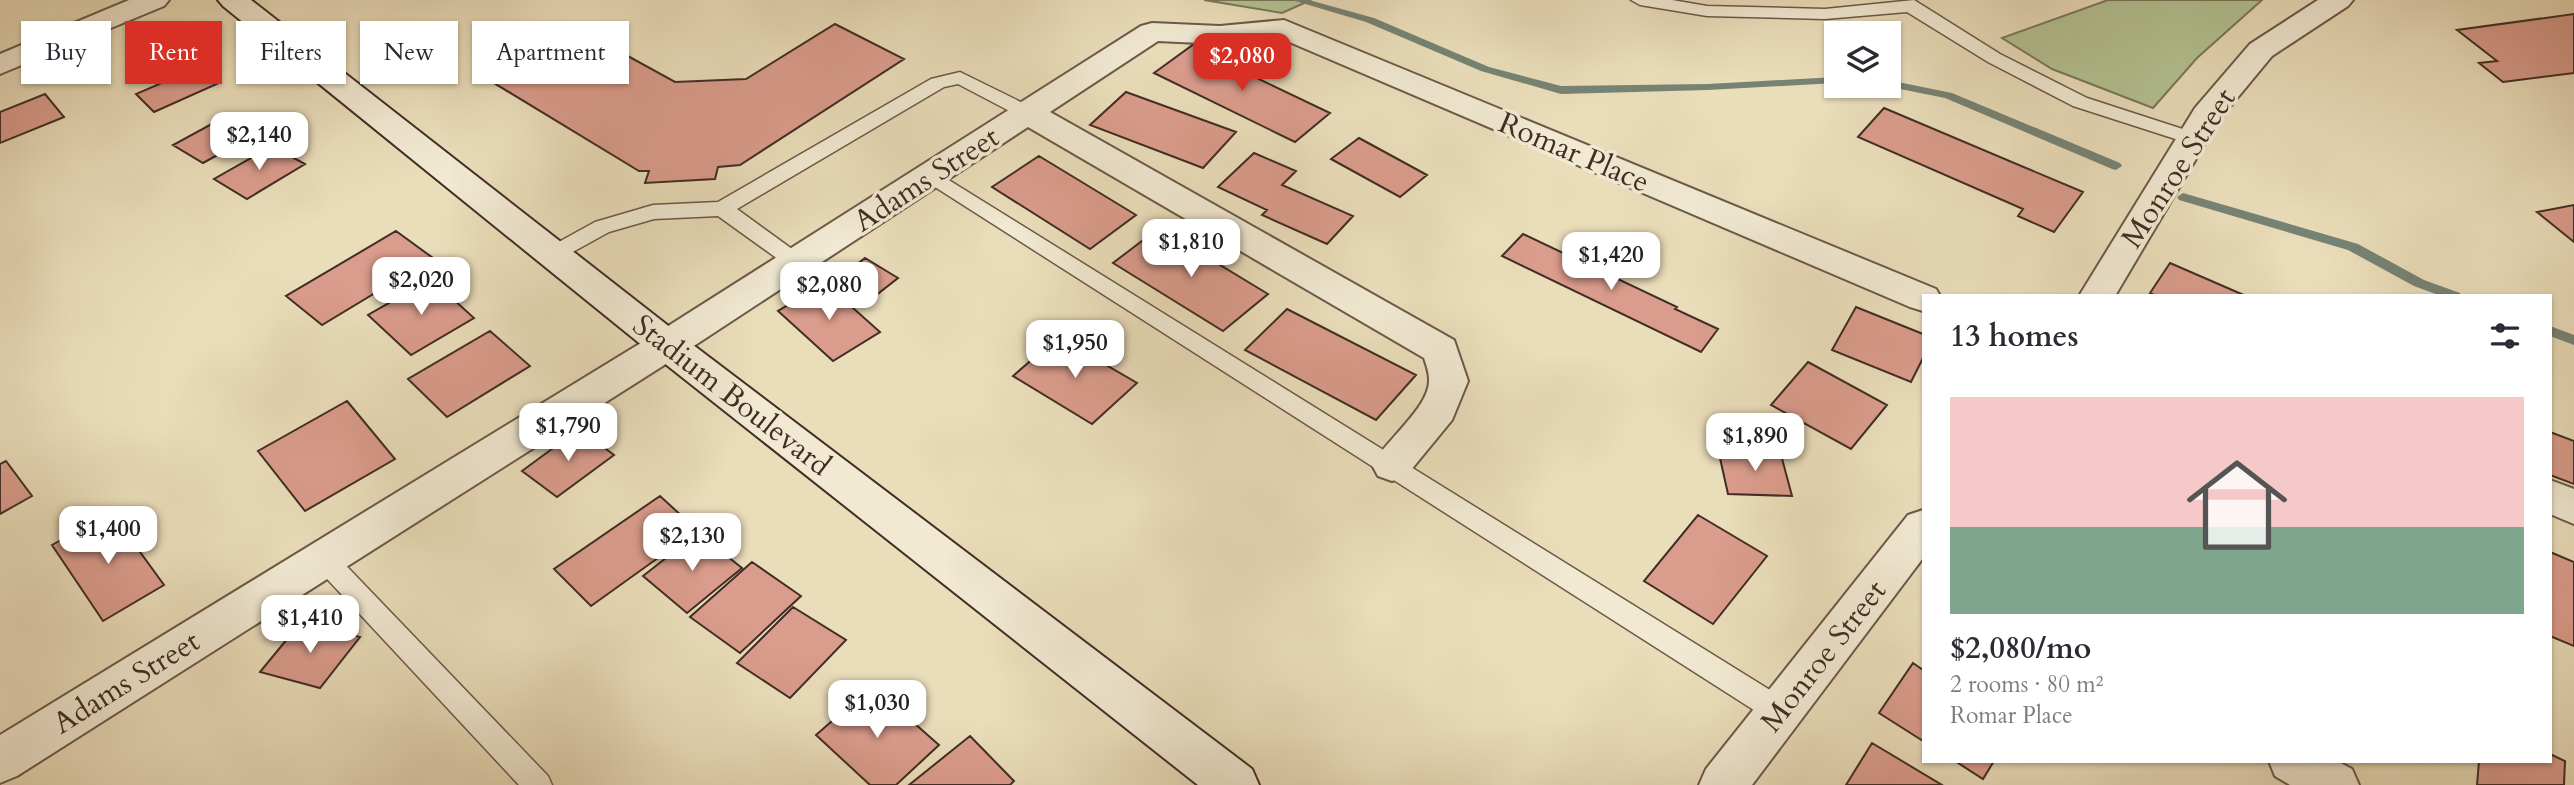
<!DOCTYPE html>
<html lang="en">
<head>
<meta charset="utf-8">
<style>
	body { margin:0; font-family:Cardo,serif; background:#f7f7f7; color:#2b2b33; height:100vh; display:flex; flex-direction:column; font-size:26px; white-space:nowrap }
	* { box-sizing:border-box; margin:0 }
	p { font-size:23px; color:#7c7c81 }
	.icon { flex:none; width:38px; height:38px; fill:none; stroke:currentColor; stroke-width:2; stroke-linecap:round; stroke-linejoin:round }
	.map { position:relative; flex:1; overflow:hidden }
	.panel { position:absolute; left:1922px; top:294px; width:630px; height:469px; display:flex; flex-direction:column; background:#fff; border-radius:0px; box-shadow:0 2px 5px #0004 }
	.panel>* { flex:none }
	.hud { position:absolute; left:21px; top:21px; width:665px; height:63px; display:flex; gap:14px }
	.tools { position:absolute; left:1824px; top:21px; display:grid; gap:14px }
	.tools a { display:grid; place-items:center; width:77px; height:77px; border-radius:0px; background:#fff; box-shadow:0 2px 5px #0004; font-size:35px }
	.price { position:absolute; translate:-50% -60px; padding:0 16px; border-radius:14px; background:#fff; color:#222; font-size:23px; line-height:46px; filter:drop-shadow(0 2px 4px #0008) }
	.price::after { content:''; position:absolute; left:50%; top:42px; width:21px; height:16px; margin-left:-10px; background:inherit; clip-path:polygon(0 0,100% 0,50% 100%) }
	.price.on { background:#d93025; color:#fff }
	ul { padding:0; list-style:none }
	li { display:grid; align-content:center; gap:14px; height:371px; padding:0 28px }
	li span { display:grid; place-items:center; height:217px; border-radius:0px; color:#555 }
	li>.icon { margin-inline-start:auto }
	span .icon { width:126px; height:126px; fill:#fffc; stroke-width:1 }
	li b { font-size:30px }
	h2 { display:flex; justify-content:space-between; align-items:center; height:84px; padding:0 28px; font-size:30px }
	.tag { padding:0 24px; border-radius:0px; background:#fff; box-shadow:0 2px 5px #0004; font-size:24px; line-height:63px }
	.tag.on { background:#d93025; color:#fff }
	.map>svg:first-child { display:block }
</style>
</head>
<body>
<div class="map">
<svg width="2574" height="785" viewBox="0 0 2574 785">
	<rect width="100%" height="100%" fill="#eaddba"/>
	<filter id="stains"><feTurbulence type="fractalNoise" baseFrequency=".00286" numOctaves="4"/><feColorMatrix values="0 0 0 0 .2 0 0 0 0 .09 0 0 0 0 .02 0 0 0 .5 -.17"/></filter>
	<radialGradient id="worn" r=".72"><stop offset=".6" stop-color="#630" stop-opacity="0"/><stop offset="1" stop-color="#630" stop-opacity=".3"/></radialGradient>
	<path fill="#b4c291" stroke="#7a785b" stroke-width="2" d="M 1204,0 L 1311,0 L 1282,13 Z
		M 2108,0 L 2262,0 L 2197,58 L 2153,108 L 2052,69 L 2002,38 Z"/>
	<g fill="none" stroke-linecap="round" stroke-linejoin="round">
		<path fill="#768374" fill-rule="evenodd" d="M 1292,0 L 1309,0 L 1374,18 L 1489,67 L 1561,86 L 1708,84 L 1836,77 L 1836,83 L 1708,90 L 1561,94 L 1481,71 L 1366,22 Z
			M 1888,80 L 1952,93 L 2120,163 L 2122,166 L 2116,170 L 2112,169 L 1945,98 L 1885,86 L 1888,86 Z
			M 2183,193 L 2358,244 L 2424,280 L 2460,293 L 2461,296 L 2441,296 L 2414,286 L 2348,250 L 2179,200 L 2177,197 Z
			M 2550,326 L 2574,335 L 2574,345 L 2550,336 Z"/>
	</g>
	<path fill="#da9c8c" stroke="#412d25" stroke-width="2" d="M 2574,14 L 2574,73 L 2503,82 L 2479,63 L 2497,61 L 2457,30 Z
		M 835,24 L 904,59 L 740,165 L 718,167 L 715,179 L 645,183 L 649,171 L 639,171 L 489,80 L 495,68 L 550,38 L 583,57 L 606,44 L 675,82 L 746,79 Z
		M 1194,44 L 1218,56 L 1215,58 L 1330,113 L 1295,142 L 1154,73 Z
		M 201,66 L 219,83 L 154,112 L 136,94 Z
		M 1126,92 L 1236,132 L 1203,168 L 1090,125 Z
		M 45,94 L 64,117 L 0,143 L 0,112 Z
		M 1884,108 L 2083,192 L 2054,232 L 2018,216 L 2023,209 L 1858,137 Z
		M 232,113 L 261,131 L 203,163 L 173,145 Z
		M 1359,138 L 1427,175 L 1400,197 L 1331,159 Z
		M 272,146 L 305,164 L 247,199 L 214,179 Z
		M 1254,153 L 1296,171 L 1282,185 L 1353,216 L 1327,244 L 1262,215 L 1267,210 L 1218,187 Z
		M 1039,156 L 1136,215 L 1090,249 L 992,187 Z
		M 2574,205 L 2574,242 L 2537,212 Z
		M 1159,228 L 1268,294 L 1223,331 L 1113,263 Z
		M 396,231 L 433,258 L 322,325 L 286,296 Z
		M 1523,234 L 1677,307 L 1675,309 L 1718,329 L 1701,352 L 1502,256 Z
		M 865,258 L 898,278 L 875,296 L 842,276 Z
		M 2170,263 L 2246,296 L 2156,296 L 2150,293 Z
		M 431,279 L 474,318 L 411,355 L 368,315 Z
		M 825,283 L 880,332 L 833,361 L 778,311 Z
		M 1856,307 L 1923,334 L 1923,358 L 1911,382 L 1832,350 Z
		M 1287,309 L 1416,375 L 1376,420 L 1245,350 Z
		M 490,331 L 530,366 L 447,417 L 408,379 Z
		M 1058,337 L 1137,383 L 1092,424 L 1013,376 Z
		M 1808,362 L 1887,405 L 1851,449 L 1771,405 Z
		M 347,401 L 395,459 L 305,511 L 258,451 Z
		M 579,429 L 614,455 L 557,497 L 522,471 Z
		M 2550,432 L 2574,441 L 2574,484 L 2550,475 Z
		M 1718,449 L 1780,451 L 1792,496 L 1728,494 Z
		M 6,461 L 32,496 L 0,514 L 0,464 Z
		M 660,496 L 697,530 L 591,606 L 554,569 Z
		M 111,512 L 164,585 L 103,621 L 52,545 Z
		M 1698,515 L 1767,556 L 1713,624 L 1644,581 Z
		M 698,533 L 742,568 L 687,613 L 643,576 Z
		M 2550,552 L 2574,562 L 2574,646 L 2550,636 Z
		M 752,562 L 801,596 L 740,653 L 690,617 Z
		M 793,607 L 846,640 L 790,698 L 737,663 Z
		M 302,621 L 360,637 L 320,688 L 260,672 Z
		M 1913,663 L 1923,670 L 1923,741 L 1879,713 Z
		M 872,686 L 939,745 L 896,785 L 870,785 L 816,735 Z
		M 970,736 L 1014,781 L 1010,785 L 909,785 Z
		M 1872,743 L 1942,785 L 1846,785 Z
		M 2550,754 L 2565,761 L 2564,785 L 2477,785 L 2479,761 L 2550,761 Z
		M 1955,761 L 1994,761 L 1983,779 Z"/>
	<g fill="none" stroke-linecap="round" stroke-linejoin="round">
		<g stroke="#6b594a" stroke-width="3">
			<path id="lane" d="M 1631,0 L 1672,0 L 1707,6 L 1825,9 L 1914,0 L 2000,54 L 2087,98 L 2198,134 L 2201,138 L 2198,142 L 2191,144 L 2073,106 L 1988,62 L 1907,12 L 1825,19 L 1707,16 L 1640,5 Z
				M 960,72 L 1035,109 L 1037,113 L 1035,117 L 1021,117 L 958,84 L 944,87 L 737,209 L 803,257 L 806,262 L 803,267 L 796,269 L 789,267 L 718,216 L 654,219 L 609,232 L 560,259 L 553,261 L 546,259 L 543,254 L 546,249 L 595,222 L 653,205 L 718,202 L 931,79 Z
				M 931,169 L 1791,703 L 1795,712 L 1791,721 L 1781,724 L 1771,721 L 924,180 L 921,175 L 924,170 Z
				M 324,549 L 333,552 L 548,776 L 552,785 L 519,785 L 315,566 L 311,559 L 315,552 Z"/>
		</g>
		<g stroke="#6b594a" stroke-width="4">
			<path id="street" d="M 129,0 L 169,0 L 164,6 L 0,74 L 0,54 Z
				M 2318,0 L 2353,0 L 2348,6 L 2272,56 L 2219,120 L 2115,296 L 2079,296 L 2195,108 L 2250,44 Z
				M 1284,20 L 1936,289 L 1940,296 L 1923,296 L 1923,311 L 1910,307 L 1280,38 L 1220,44 L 1158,41 L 1050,112 L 1454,340 L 1468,381 L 1452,420 L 1406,476 L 1392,481 L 1378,476 L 1372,465 C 1385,441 1431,406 1429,379 C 1429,372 1426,364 1424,358 L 1028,127 L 680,355 L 17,776 L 0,783 L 0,735 L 654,335 L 1141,26 L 1152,23 L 1220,26 Z
				M 2550,480 L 2574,489 L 2574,524 L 2550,514 Z
				M 1923,510 L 1923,558 L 1752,785 L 1699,785 L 1706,769 L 1908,515 Z
				M 2269,761 L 2337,761 L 2352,769 L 2359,785 L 2290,785 L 2275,776 Z"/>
		</g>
		<g stroke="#412d25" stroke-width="4">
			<path id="secondary" d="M 218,0 L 251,0 L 680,335 L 1252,769 L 1259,785 L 1198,785 L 654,355 L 223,6 Z"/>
		</g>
		<use href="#lane" fill="#f1e9d2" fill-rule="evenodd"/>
		<use href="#street" fill="#f1e9d2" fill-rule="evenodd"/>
		<use href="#secondary" fill="#f1e9d2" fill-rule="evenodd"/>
	</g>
	<g text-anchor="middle" stroke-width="7" stroke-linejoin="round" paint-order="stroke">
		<g font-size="30" fill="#412d25" stroke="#f1e9d2">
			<text transform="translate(1574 152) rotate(23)" y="10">Romar Place</text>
			<text transform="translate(2178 168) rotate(-57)" y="10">Monroe Street</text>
			<text transform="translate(926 179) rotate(-33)" y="10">Adams Street</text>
			<text transform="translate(732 395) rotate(38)" y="10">Stadium Boulevard</text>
			<text transform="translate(1823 656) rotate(-52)" y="10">Monroe Street</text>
			<text transform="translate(126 682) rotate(-32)" y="10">Adams Street</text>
		</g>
	</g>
	<rect width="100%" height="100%" filter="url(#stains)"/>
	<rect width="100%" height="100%" fill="url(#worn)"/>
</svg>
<div class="tools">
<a><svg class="icon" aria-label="layers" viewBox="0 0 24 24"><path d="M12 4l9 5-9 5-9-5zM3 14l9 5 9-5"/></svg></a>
</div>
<b class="price on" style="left:1242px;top:93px">$2,080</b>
<b class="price" style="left:259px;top:172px">$2,140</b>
<b class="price" style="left:1191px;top:279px">$1,810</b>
<b class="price" style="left:1611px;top:292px">$1,420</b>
<b class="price" style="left:421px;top:317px">$2,020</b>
<b class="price" style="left:829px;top:322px">$2,080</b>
<b class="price" style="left:1075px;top:380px">$1,950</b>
<b class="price" style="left:568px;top:463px">$1,790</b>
<b class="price" style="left:1755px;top:473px">$1,890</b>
<b class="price" style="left:108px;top:566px">$1,400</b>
<b class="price" style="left:692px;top:573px">$2,130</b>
<b class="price" style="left:310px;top:655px">$1,410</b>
<b class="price" style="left:877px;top:740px">$1,030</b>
<div class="hud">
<a class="tag">Buy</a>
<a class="tag on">Rent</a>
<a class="tag">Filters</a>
<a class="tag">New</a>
<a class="tag">Apartment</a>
</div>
<section class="panel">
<h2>13 homes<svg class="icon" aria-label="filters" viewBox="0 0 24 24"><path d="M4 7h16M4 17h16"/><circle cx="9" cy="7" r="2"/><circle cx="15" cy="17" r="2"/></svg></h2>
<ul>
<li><span style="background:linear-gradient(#f6c9c9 60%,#7fa58c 0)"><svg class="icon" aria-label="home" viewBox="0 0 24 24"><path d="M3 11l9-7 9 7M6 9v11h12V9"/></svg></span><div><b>$2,080/mo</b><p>2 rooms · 80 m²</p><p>Romar Place</p></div></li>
</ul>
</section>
</div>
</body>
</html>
